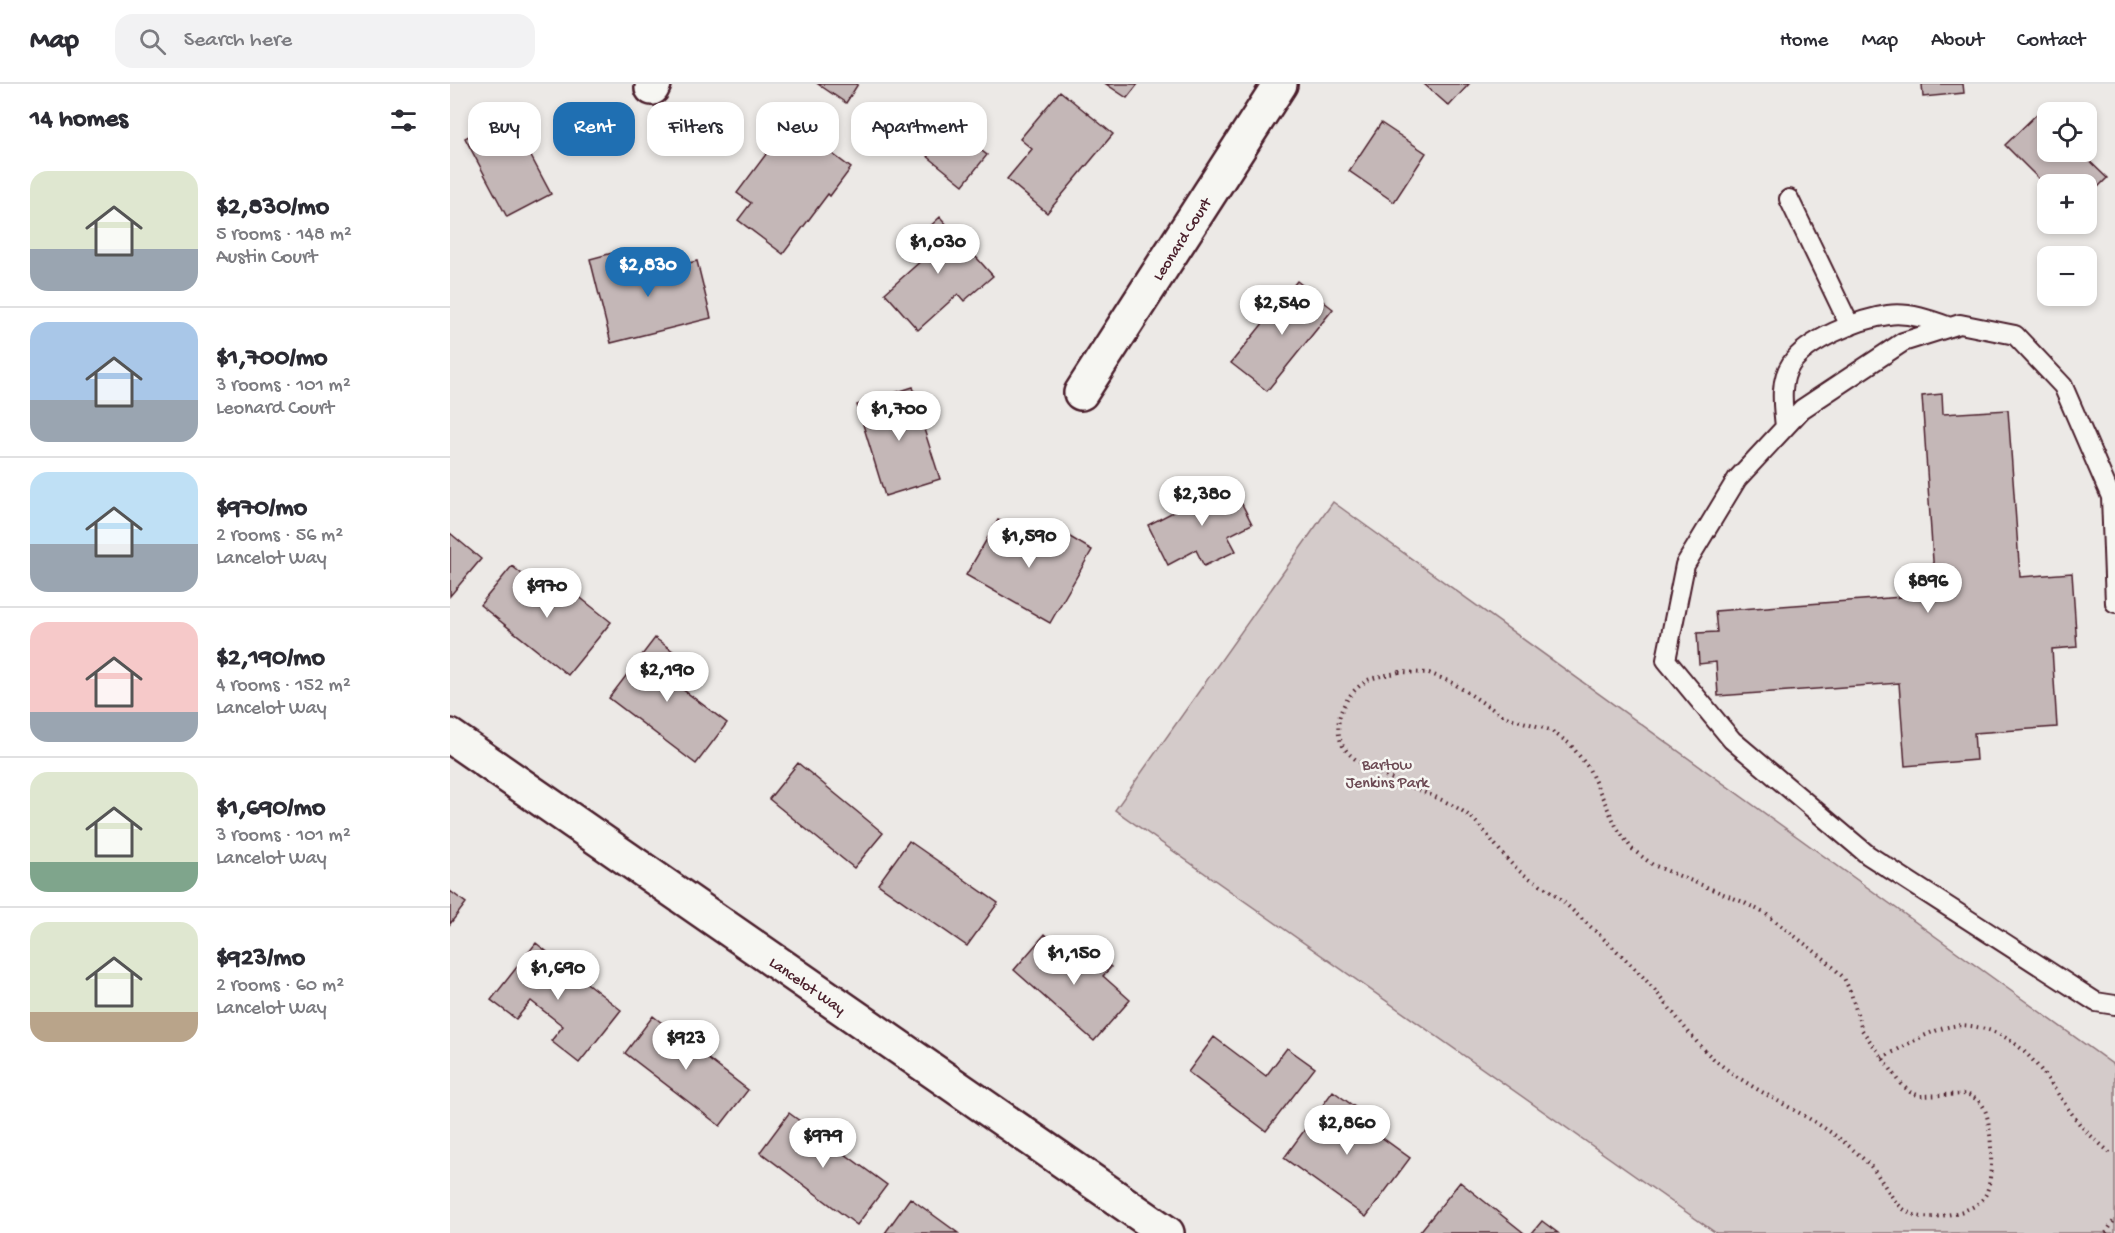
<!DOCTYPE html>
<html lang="en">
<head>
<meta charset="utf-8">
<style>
	body { margin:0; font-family:"Gochi Hand",sans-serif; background:#f2f2f3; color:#2b2b33; height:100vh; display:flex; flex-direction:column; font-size:22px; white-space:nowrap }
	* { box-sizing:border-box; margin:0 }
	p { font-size:20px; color:#7c7c81 }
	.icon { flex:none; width:33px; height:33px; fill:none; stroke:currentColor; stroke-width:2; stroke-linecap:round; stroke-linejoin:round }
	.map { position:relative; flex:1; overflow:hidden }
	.side { display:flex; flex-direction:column; background:#fff; width:450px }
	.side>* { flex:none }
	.top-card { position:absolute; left:18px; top:18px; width:570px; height:54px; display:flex; gap:12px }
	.fabs { position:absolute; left:1587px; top:18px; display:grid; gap:12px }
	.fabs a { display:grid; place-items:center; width:60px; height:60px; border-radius:12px; background:#fff; box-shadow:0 3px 9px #0003; font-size:30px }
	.price { position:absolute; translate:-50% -51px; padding:0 14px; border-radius:21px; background:#fff; color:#222; font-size:20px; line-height:39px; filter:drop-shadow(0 2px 3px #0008) }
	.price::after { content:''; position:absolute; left:50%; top:36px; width:18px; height:14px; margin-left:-9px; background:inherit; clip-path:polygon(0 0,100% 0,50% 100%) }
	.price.active { background:#1f6fb2; color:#fff }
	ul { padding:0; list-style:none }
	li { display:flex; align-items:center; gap:18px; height:150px; padding:0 30px }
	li+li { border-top:2px solid #e1e1e2 }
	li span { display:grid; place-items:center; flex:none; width:168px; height:120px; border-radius:18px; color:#555 }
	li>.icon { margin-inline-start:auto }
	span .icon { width:72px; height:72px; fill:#fffc; stroke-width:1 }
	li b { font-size:26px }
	h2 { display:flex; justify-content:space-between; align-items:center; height:72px; padding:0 30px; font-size:26px }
	.chip { padding:0 21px; border-radius:18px; background:#fff; box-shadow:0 3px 9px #0003; font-size:21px; line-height:54px }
	.chip.active { background:#1f6fb2; color:#fff }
	header { display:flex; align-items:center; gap:36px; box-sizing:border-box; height:84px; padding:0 30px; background:#fff; border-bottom:2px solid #e1e1e2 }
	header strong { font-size:28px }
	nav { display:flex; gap:33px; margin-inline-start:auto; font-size:21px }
	.search { width:420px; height:54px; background:#f2f2f3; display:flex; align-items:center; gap:15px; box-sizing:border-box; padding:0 21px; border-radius:18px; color:#7c7c81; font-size:22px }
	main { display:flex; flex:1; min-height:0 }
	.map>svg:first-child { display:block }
</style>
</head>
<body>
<header>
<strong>Map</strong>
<div class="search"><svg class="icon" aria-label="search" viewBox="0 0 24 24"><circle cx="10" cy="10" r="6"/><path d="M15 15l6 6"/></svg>Search here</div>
<nav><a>Home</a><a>Map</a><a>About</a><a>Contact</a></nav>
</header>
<main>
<section class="side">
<h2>14 homes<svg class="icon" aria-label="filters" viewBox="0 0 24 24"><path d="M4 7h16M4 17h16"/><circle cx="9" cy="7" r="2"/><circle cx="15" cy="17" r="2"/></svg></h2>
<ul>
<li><span style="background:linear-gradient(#dfe7d0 65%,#9aa5b1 0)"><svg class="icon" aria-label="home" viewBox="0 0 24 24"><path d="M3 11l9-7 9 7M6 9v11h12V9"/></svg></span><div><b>$2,830/mo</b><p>5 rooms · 148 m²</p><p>Austin Court</p></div></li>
<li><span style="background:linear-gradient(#a9c7e8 65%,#9aa5b1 0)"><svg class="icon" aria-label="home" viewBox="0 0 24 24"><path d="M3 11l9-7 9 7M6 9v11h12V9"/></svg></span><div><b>$1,700/mo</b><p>3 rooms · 101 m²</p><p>Leonard Court</p></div></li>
<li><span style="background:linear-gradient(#bfe0f5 60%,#9aa5b1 0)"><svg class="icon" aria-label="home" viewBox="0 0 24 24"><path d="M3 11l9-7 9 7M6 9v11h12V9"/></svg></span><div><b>$970/mo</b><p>2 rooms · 56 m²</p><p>Lancelot Way</p></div></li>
<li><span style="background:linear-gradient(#f6c9c9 75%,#9aa5b1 0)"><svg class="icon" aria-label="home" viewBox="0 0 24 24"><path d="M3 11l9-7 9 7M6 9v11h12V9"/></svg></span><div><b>$2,190/mo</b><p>4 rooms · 152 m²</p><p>Lancelot Way</p></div></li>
<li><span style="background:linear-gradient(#dfe7d0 75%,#7fa58c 0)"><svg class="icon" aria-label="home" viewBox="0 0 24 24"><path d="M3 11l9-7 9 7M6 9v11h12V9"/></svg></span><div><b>$1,690/mo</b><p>3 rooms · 101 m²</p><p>Lancelot Way</p></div></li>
<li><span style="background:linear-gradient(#dfe7d0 75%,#b9a48a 0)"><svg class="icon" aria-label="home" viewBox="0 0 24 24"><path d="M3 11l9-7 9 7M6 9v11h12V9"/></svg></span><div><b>$923/mo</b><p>2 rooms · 60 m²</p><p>Lancelot Way</p></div></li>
</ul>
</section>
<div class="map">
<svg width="1665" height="1149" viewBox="0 0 1665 1149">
	<rect width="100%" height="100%" fill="#ece9e6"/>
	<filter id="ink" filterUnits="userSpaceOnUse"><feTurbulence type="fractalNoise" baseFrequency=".0167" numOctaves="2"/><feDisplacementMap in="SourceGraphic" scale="12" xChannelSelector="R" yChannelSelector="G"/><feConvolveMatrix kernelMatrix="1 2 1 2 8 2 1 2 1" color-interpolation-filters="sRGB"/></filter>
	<g filter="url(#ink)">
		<path fill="#d4cbca" stroke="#8f757a" stroke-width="1.5" d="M 883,418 L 1665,982 L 1665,1149 L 1266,1149 L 665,726 Z"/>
		<path fill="#c4b7b7" stroke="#4a1f2b" stroke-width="1.5" d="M 368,0 L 408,0 L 396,19 Z
			M 656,0 L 688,0 L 677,14 Z
			M 974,0 L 1019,0 L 999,22 Z
			M 1472,0 L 1513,0 L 1514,9 L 1473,13 Z
			M 610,7 L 663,50 L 597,129 L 557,95 L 582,65 L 570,55 Z
			M 1590,27 L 1598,35 L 1598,68 L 1630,68 L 1657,94 L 1636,115 L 1636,100 L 1598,100 L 1598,104 L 1555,61 Z
			M 59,31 L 101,110 L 57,133 L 15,54 Z
			M 340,38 L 401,84 L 380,112 L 378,110 L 333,170 L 288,136 L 301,119 L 287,109 Z
			M 931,39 L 976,69 L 944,118 L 899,87 Z
			M 500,43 L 537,71 L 513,101 L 477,72 Z
			M 490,133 L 543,192 L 514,217 L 508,210 L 468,246 L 435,209 L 473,175 L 460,161 Z
			M 170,167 L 177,195 L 247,177 L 261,234 L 161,259 L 140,175 Z
			M 847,197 L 883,225 L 817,307 L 781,279 Z
			M 463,303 L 474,338 L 472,339 L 490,395 L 435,412 L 407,321 Z
			M 1492,310 L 1493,330 L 1558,326 L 1570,493 L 1622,489 L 1627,563 L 1602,565 L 1607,643 L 1524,649 L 1526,676 L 1455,682 L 1449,599 L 1268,612 L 1266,578 L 1249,580 L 1247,549 L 1267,548 L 1265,527 L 1452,513 L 1450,494 L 1484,492 L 1472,312 Z
			M 781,398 L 802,440 L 778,452 L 786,467 L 754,482 L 746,466 L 718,481 L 698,441 Z
			M 548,436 L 600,465 L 610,447 L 642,466 L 600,539 L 516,491 Z
			M 0,449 L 31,475 L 0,512 Z
			M 62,482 L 102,514 L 113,500 L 161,538 L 118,591 L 30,521 Z
			M 205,554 L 238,578 L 223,598 L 277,639 L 246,680 L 159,614 Z
			M 348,679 L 433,749 L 404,784 L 319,715 Z
			M 459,757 L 548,819 L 517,862 L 428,800 Z
			M 0,807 L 16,819 L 0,840 Z
			M 595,850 L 629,880 L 641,865 L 661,883 L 653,892 L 680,916 L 644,957 L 564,886 Z
			M 86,859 L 171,926 L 129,979 L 101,957 L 113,942 L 81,917 L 66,935 L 41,916 Z
			M 203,932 L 298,1006 L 270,1042 L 175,969 Z
			M 764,953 L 816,992 L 837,964 L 865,984 L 816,1047 L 738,988 Z
			M 883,1007 L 906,1024 L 901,1031 L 960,1074 L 916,1133 L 834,1074 Z
			M 339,1029 L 437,1101 L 407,1141 L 310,1068 Z
			M 1010,1098 L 1074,1149 L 969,1149 Z
			M 460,1114 L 508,1149 L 435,1149 Z
			M 1092,1137 L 1108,1149 L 1082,1149 Z"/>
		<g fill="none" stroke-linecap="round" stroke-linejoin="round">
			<g stroke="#4a1f2b" stroke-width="22">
				<path id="service" d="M 1339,115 L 1400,242
					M 1335,343 C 1333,322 1329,298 1341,280 C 1357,256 1409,235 1438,231 C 1459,228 1481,236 1500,243
					M 1661,413 L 1613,302 L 1565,251 L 1510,240 L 1453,258 L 1352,325 L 1287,395 L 1235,481 L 1216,576 L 1282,656 L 1418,771 L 1646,918 L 1665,921
					M 1665,414 L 1661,413 L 1665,519"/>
			</g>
			<g stroke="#4a1f2b" stroke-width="38">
				<g id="minor">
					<path d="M 202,4 L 204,0"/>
					<path id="s1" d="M 631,309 L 830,0"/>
					<path id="s2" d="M 0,652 L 717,1149"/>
				</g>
			</g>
			<path stroke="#4a1f2b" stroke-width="4" stroke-dasharray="1.5 4.5" stroke-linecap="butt" d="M 949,588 L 979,589 L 1003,599 L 1053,632 L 1100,646 L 1120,660 L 1138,683 L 1167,744 L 1182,765 L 1203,781 L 1293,818 L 1316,830 L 1377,877 L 1394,894 L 1401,909 L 1412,946 L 1453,1002 L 1460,1008 L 1470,1012 L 1516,1010 C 1524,1013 1532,1018 1535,1026 C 1542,1043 1544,1093 1536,1110 C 1529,1124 1509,1129 1496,1131 C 1485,1133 1475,1135 1464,1131 C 1445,1124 1438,1105 1426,1089 C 1420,1080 1409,1071 1400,1063 C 1361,1030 1312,1013 1271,981 C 1242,959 1218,918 1191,891 C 1173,872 1153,854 1133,836 C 1123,827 1113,817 1102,808 C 1091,800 1077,794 1067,785 C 1051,771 1040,752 1025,737 C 996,707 905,693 891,658 C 882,634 897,608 918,596 C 927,592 939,591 949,588 Z
				M 1432,974 C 1454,963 1479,946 1503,942 C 1512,940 1522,942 1531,944 C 1580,955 1600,1002 1628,1038 C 1637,1050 1650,1059 1661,1070
				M 1656,1149 L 1665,1135"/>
			<use href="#service" stroke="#f6f6f2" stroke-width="18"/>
			<use href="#minor" stroke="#f6f6f2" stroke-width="33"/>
		</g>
	</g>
	<g text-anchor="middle" stroke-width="5" stroke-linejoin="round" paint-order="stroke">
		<g font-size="16" fill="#4a1f2b" stroke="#f6f6f2">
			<text dy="6" stroke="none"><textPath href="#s1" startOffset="184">Leonard Court</textPath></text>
			<text dy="6" stroke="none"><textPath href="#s2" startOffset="436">Lancelot Way</textPath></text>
		</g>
		<g font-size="16" fill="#6c4a53" stroke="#f6f6f2">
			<text x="937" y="685">Bartow<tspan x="937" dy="18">Jenkins Park</tspan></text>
		</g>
	</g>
</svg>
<div class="fabs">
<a><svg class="icon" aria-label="locate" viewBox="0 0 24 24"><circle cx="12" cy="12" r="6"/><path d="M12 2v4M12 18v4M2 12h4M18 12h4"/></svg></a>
<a>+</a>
<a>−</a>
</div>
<b class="price" style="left:488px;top:191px">$1,030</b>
<b class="price active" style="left:198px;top:214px">$2,830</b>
<b class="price" style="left:832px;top:252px">$2,540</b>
<b class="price" style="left:449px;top:358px">$1,700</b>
<b class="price" style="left:752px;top:443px">$2,380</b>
<b class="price" style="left:579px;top:485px">$1,590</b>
<b class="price" style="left:1478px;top:530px">$896</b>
<b class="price" style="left:97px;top:535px">$970</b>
<b class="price" style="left:217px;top:619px">$2,190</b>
<b class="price" style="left:624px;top:902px">$1,150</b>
<b class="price" style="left:108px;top:917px">$1,690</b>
<b class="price" style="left:236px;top:987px">$923</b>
<b class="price" style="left:897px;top:1072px">$2,860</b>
<b class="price" style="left:373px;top:1085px">$979</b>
<div class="top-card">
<a class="chip">Buy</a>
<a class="chip active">Rent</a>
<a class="chip">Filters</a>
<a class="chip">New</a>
<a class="chip">Apartment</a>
</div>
</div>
</main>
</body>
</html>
